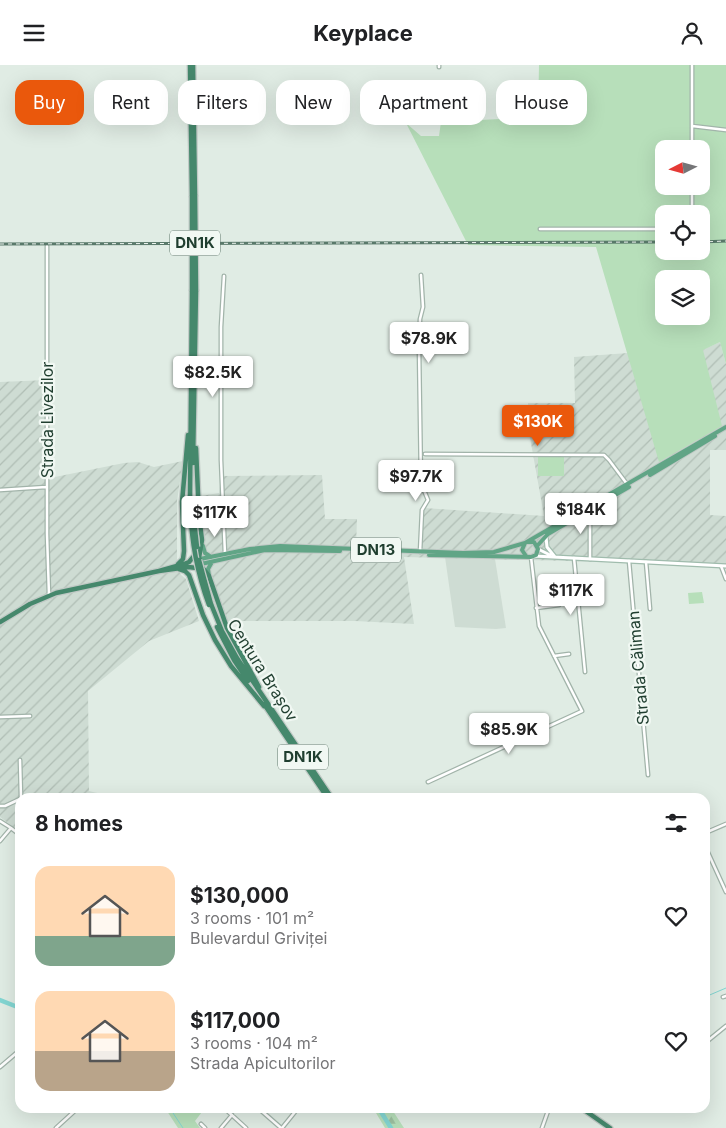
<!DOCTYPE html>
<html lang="en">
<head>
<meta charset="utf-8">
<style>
	body { margin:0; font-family:Inter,sans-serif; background:#f2f2f2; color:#202124; height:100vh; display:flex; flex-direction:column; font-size:19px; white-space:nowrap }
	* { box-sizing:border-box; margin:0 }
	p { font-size:16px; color:#757577 }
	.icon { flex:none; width:28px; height:28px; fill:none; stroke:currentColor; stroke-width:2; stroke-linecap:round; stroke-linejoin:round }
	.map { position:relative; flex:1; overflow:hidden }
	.side { position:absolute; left:15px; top:728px; width:695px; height:320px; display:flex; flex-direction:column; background:#fff; border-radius:15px; box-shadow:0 5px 20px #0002 }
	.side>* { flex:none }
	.guide { position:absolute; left:15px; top:15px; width:696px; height:45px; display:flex; gap:10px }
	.needle { width:32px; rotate:264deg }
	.buttons { position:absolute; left:655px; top:75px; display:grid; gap:10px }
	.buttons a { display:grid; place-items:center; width:55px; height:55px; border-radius:10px; background:#fff; box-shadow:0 5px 20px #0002; font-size:25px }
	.price { position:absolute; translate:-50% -42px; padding:0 11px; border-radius:5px; background:#fff; color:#222; font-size:16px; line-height:32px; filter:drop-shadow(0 1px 2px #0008) }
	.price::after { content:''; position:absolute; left:50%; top:30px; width:15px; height:11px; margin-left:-8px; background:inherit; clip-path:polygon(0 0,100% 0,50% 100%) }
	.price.on { background:#ea580c; color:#fff }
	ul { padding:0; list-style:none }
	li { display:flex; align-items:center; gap:15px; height:125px; padding:0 20px }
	li span { display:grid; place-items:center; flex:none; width:140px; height:100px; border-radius:15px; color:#555 }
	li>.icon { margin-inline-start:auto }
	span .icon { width:60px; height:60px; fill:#fffc; stroke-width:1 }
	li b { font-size:21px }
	h2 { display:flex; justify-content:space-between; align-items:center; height:60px; padding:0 20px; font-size:21px }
	.chip { padding:0 18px; border-radius:15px; background:#fff; box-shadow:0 5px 20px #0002; font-size:18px; line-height:45px }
	.chip.on { background:#ea580c; color:#fff }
	header { display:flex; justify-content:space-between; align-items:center; height:65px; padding:0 20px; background:#fff; font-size:22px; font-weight:700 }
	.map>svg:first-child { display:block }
</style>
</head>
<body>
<header><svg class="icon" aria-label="menu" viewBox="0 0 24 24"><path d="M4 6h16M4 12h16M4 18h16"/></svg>Keyplace<svg class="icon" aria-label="person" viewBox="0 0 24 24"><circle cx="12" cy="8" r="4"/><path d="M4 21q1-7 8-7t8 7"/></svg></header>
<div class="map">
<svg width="726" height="1063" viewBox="0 0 726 1063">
	<defs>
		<pattern id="industrial-furrows" width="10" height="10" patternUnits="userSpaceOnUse" patternTransform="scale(1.25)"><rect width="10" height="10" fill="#cedcd3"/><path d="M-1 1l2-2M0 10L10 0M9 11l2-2" fill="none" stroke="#b0beb5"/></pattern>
		<pattern id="forest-firs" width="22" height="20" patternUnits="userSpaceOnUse" patternTransform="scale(1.25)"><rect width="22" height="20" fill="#b7dfba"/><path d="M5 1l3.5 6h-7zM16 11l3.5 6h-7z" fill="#9dc0a0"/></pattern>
	</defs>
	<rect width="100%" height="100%" fill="#e0ece4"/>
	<path fill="#cedcd3" d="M 445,492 L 495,494 L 506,563 L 496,564 L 455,562 Z"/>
	<path fill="url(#industrial-furrows)" d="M 720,277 L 726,299 L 726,385 L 710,385 L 710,450 L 726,451 L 726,500 L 404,492 L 414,559 L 355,556 L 228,556 L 211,511 L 211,502 L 215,498 L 215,490 L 209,489 L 205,481 L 201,431 L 219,428 L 221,411 L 322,410 L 325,454 L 357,454 L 356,482 L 419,485 L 424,443 L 544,451 L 529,367 L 528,338 L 575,338 L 574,292 L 628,288 L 635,312 L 703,288 L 702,285 Z
		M 48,315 L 50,413 L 124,398 L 138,397 L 154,402 L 183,396 L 177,436 L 177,495 L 181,510 L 186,514 L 199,556 L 149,576 L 88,626 L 89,726 L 113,732 L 20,732 L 20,767 L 0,752 L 0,317 Z"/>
	<path fill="#b7dfba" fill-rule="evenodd" d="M 539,0 L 726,0 L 726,299 L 720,277 L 703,285 L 722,361 L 659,397 L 596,182 L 468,180 L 406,58 L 421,71 L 439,71 L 441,57 L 538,52 ZM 664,84 L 701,84 L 701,121 L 664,121 ZM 664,149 L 701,149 L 701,186 L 664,186 ZM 664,214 L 701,214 L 701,251 L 664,251 Z
		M 538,392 L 564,392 L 564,411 L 538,411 Z
		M 702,527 L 704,538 L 689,539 L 688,528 Z
		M 165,1043 L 205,1043 L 195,1056 L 200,1063 L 178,1063 Z"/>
	<path fill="url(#forest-firs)" d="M 373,1043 L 391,1043 L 404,1063 L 385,1063 Z"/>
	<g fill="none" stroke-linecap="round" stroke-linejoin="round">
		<path stroke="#83d6d2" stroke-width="1" d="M 705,932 L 726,923
			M 169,1042 L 183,1063"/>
		<path stroke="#83d6d2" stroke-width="4.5" d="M 0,935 L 20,943
			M 378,1042 L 391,1063"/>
		<g stroke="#a2b4aa" stroke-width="5">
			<path id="minor" d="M 439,0 L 439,2
				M 692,0 L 692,84
				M 692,61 L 726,65
				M 692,121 L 692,149
				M 540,164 L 664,164
				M 47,181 L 47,469 L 49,530
				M 224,211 L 221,262 L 221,395 L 225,489
				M 425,389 L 604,390 L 609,395 L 627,419
				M 0,425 L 46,422
				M 590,445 L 590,494
				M 420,487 L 422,445 L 428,435 L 421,418 L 419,282 L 420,254 L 423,242 L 421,210
				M 574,493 L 585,607
				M 629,496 L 648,710
				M 646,497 L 650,544
				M 721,501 L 726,514
				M 536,543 L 559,540 L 561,538 L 560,523
				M 554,591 L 569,589
				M 0,652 L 30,651
				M 20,695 L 21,732
				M 428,717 L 582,646 L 539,561 L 531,492
				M 0,741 L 5,741 L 20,734
				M 0,756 L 11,763
				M 0,776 L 11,763 L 20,770
				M 705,781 L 726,827
				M 723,932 L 726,931
				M 705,978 L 726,961
				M 0,1002 L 20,985
				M 223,1042 L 246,1063
				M 257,1042 L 281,1063
				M 201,1059 L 205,1063
				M 56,1063 L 79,1042
				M 221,1063 L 232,1050
				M 542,1063 L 548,1046"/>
		</g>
		<g stroke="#a2b4aa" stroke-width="5">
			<path id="tertiary" d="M 705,768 L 726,759
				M 282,1063 L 299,1042"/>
		</g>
		<g stroke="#a0bcad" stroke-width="5.5">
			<path id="secondary" d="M 546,472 L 547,482 L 555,492
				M 538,484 L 550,490
				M 534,491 L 726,501"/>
		</g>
		<g stroke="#c0c9c5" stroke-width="6">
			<path id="primary" d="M 650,410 L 715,371
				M 525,478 L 522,485 L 526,491
				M 203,481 L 205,488 L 211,492
				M 537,481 L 548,469 L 629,422
				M 429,490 L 531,492 L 536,490 L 538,484 L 534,477 L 528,477
				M 200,494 L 250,484 L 280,481 L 463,488 L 494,487 L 525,478 L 726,362
				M 201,499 L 265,485 L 340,486
				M 209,511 L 208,504 L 212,497"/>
		</g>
		<g stroke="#c0c9c5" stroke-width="7">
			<path id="trunk" d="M 190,0 L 192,131
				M 193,0 L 195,130
				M 196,383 L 199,451 L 202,475 L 199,493
				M 193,398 L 196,226
				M 190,431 L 192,226
				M 178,499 L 183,494 L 184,486 L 182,437 L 188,370
				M 201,501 L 209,511 L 227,563 L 259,622
				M 179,504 L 185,506 L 189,510 L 203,550 L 215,575 L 231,601 L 264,641
				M 211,539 L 222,566 L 237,593 L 331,732
				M 0,557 L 30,539 L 56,528 L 159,506 L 188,502 L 197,503 L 200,501 L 201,496 L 198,492 L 194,491 L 189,497 L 184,499 L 159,506
				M 217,562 L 234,595 L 248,616
				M 264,639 L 327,732
				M 580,1042 L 610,1063"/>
		</g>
		<use href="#minor" stroke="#fff" stroke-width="2.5"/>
		<use href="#tertiary" stroke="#fff" stroke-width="2.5"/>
		<use href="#secondary" stroke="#fff" stroke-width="3"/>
		<use href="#primary" stroke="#61a586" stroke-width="4"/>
		<use href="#trunk" stroke="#45886c" stroke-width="4.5"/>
		<g stroke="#59796a" stroke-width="3">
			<path id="rail" d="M 701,177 L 726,176
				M 0,179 L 664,177"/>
		</g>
		<use href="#rail" stroke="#f1f8f3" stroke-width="1" stroke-dasharray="4" stroke-linecap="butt"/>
		<g stroke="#c0c9c5" stroke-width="7" stroke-linecap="butt">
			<path id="trunk-bridge" d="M 195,130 L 196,226
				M 192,131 L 192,226
				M 190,431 C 190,469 196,505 209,540
				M 193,447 L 197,482
				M 199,495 L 211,539"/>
		</g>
		<use href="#trunk-bridge" stroke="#45886c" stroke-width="4.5"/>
	</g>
	<g text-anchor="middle" stroke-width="4.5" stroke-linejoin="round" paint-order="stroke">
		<g fill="#f1f8f3" stroke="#5e766a" stroke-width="1">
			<rect x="170" y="165.5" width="50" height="25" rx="4"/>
			<rect x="351" y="472.5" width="50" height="25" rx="4"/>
			<rect x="278" y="679.5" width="50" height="25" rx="4"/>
		</g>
		<g font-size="15" font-weight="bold" fill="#1f3e2f">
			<text x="195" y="183">DN1K</text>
			<text x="376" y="490">DN13</text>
			<text x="303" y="697">DN1K</text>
		</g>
		<g font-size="16" fill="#1f3e2f" stroke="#f1f8f3">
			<text transform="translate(47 355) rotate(-90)" y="6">Strada Livezilor</text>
			<text transform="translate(638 603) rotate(-95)" y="6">Strada Căliman</text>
			<text transform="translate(263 605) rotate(58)" y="6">Centura Brașov</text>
		</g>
	</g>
</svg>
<div class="buttons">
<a><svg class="needle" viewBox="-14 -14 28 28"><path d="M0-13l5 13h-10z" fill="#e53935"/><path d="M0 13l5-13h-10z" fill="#757577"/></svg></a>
<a><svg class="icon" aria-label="locate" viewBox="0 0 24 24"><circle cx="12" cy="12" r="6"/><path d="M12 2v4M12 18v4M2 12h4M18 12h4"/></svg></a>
<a><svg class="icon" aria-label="layers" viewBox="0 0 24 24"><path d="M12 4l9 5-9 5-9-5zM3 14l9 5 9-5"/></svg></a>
</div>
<b class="price" style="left:429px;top:299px">$78.9K</b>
<b class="price" style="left:213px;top:333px">$82.5K</b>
<b class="price on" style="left:538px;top:382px">$130K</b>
<b class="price" style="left:416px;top:437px">$97.7K</b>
<b class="price" style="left:581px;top:470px">$184K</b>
<b class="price" style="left:215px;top:473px">$117K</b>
<b class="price" style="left:571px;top:551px">$117K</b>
<b class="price" style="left:509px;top:690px">$85.9K</b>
<div class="guide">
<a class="chip on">Buy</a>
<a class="chip">Rent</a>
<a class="chip">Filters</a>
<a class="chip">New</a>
<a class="chip">Apartment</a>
<a class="chip">House</a>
</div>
<section class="side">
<h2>8 homes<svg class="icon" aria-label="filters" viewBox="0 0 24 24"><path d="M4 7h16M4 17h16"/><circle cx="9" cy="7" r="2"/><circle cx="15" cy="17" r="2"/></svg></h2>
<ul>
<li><span style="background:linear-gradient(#ffd9b3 70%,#7fa58c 0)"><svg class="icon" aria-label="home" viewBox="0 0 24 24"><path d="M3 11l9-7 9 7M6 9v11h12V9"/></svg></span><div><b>$130,000</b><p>3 rooms · 101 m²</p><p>Bulevardul Griviței</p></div><svg class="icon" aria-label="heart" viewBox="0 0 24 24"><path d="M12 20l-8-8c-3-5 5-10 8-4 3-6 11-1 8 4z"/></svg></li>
<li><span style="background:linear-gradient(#ffd9b3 60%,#b9a48a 0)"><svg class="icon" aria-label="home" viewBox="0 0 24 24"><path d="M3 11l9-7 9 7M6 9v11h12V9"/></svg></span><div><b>$117,000</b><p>3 rooms · 104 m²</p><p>Strada Apicultorilor</p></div><svg class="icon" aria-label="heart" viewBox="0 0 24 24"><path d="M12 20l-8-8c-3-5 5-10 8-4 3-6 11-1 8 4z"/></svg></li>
</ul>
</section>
</div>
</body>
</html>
